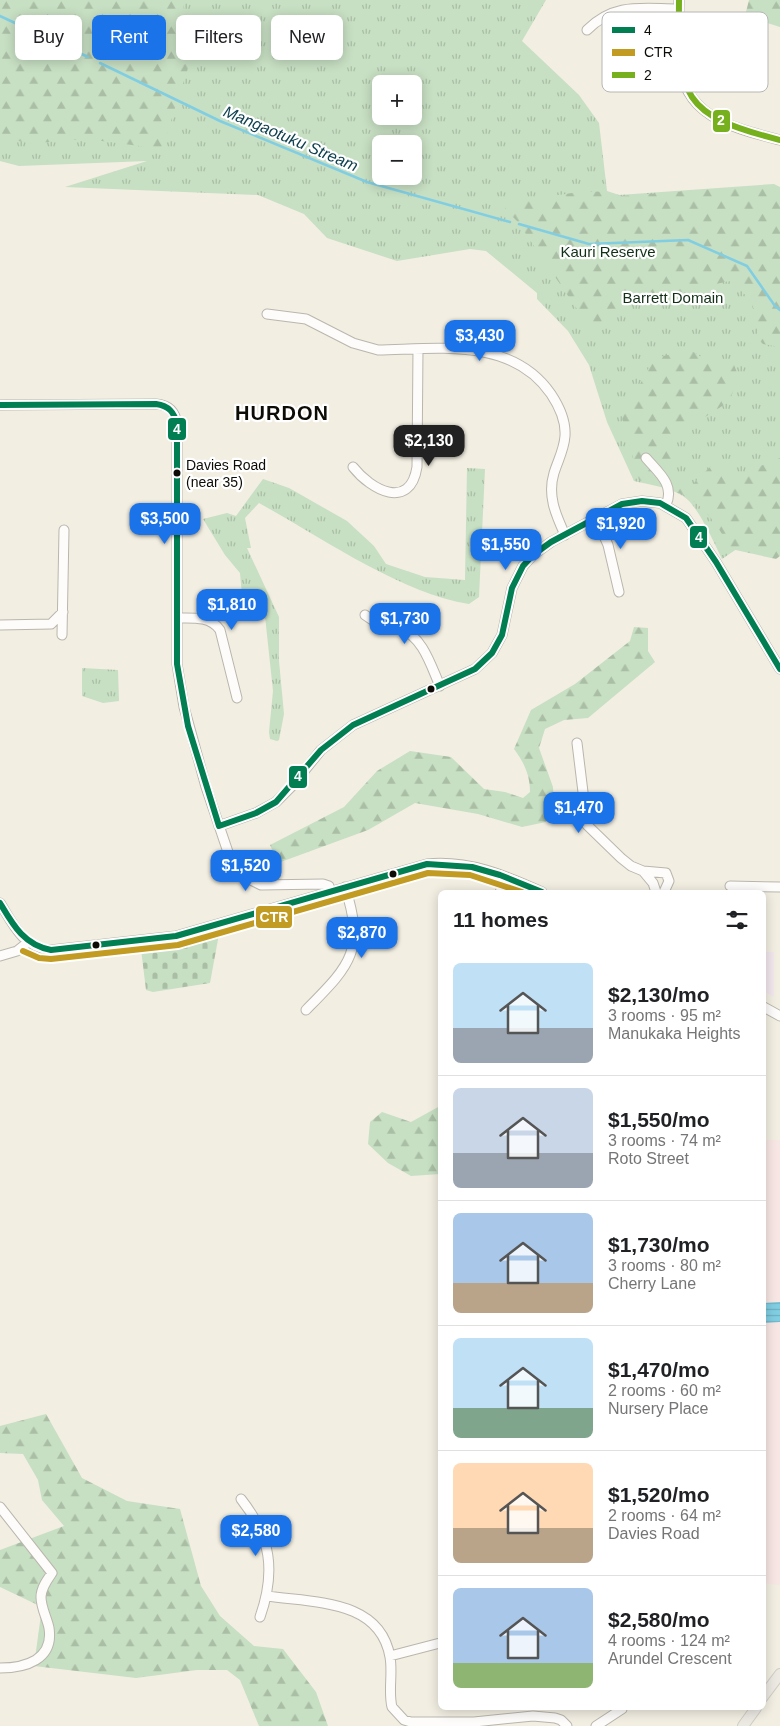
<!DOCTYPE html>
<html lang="en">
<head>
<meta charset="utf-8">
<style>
	body { margin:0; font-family:Helvetica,sans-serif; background:#f6f6f6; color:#202124; height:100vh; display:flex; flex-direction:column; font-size:19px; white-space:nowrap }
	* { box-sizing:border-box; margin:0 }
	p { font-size:16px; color:#757577 }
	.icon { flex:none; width:28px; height:28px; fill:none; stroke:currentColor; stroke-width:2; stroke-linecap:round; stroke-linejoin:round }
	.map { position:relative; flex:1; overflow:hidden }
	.sheet { position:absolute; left:438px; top:890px; width:328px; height:820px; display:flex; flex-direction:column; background:#fff; border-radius:8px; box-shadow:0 2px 12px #0003 }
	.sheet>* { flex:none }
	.guide { position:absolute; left:15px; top:15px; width:348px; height:45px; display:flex; gap:10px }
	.tools { position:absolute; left:372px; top:75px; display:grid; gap:10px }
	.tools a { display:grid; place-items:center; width:50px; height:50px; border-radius:8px; background:#fff; box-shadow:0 2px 12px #0003; font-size:25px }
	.price { position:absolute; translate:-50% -42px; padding:0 11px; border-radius:10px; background:#1a73e8; color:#fff; font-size:16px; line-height:32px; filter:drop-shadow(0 1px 2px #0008) }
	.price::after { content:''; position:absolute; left:50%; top:30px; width:15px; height:11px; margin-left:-8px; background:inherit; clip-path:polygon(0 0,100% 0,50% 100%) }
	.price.current { background:#222; color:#fff }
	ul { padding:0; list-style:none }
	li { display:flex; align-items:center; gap:15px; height:125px; padding:0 15px }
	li+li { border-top:1px solid #e0e0e0 }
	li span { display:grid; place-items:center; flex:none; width:140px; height:100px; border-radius:8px; color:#555 }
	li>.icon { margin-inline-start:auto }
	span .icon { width:60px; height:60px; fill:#fffc; stroke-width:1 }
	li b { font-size:21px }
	h2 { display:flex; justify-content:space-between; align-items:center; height:60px; padding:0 15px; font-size:21px }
	.tag { padding:0 18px; border-radius:8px; background:#fff; box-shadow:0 2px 12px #0003; font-size:18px; line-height:45px }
	.tag.current { background:#1a73e8; color:#fff }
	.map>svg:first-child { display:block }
</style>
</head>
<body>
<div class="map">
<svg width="780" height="1726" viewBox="0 0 780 1726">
	<defs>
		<pattern id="grass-tufts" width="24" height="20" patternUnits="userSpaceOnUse" patternTransform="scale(1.25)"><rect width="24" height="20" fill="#c7dfc3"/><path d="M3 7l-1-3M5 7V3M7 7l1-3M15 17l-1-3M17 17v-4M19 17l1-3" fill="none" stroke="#aabea6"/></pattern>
		<pattern id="forest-firs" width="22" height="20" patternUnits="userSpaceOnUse" patternTransform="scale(1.25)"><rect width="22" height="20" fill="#c7dfc3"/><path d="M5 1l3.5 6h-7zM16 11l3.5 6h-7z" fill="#aabea6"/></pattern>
		<pattern id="cemetery-stones" width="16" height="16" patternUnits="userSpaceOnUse" patternTransform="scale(1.25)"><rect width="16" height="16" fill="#c7dfc3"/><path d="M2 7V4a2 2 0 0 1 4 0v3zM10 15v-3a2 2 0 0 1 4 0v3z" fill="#aabea6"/></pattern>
		<pattern id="water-rules" width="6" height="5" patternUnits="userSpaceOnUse" patternTransform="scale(1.25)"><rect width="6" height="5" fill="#81cee3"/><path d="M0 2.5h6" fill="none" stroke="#6eb0c1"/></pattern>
	</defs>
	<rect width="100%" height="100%" fill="#f2eee2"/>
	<path fill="#f1e7ed" d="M 763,952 L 774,952 L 774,997 L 763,991 Z"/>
	<path fill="#f7e6e4" d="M 762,1140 L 780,1140 L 780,1585 L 763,1583 Z"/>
	<path fill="url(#grass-tufts)" fill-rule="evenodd" d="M 0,0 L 546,0 L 522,41 L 579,95 L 599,123 L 607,191 L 619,195 L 774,184 L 780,187 L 780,543 L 750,540 L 722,559 C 714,543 698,505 683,496 C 669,487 651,485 634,481 L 607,422 L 589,365 L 568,331 L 537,299 L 537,293 L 486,251 L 470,249 L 397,261 L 327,238 L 304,214 L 258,195 L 65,187 L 147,161 L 19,166 L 0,161 ZM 381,84 L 414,84 L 414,116 L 381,116 ZM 381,144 L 414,144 L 414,176 L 381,176 Z
		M 467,468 L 485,469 L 479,597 L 469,604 C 402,594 319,536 259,503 L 245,518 L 251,548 L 247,548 L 279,617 L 279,661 L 284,714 L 279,740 L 277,741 L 270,739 L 269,732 L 273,691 L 265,616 L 243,606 L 240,573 L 225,555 L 203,519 L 227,513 L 236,516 L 263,479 L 289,488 L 347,521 L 374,546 L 386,564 L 425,577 L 465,580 Z
		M 82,668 L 118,670 L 119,701 L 103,703 L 82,696 Z"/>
	<path fill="url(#forest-firs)" d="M 0,0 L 183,0 L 189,65 L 162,149 L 87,139 L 36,143 L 0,139 Z
		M 749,0 L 780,0 L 780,27 L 745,16 Z
		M 771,185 L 780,189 L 780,347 L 763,344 L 757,338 C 760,312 750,295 729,281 L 634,304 L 590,328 L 517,221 L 505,209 L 506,200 C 544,203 585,183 621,196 Z
		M 691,350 L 715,367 L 734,365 L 738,375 L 730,401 L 674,437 L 672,469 L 690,487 L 716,461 L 716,463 L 731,478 L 780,458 L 780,556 L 776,559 L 731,549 C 705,503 691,493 639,480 L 622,418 L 654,358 Z
		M 634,627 L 648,628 L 648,651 L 655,662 L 588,718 L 564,720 L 545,729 L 539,748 L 553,787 L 554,808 L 546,822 L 522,827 L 478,814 L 415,803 L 368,830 L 278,863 L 270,845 L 344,807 L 377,771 L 410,751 L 451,757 L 484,789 L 505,792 L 523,798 L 530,792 C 530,775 524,762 514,749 L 531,710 L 575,684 L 630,641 Z
		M 440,1106 L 440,1174 L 411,1176 L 388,1163 L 368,1144 L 370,1122 L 382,1112 L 411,1122 Z
		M 46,1414 L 82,1478 L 127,1501 L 180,1509 L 201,1586 L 220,1616 L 254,1646 L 283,1649 L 316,1692 L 328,1726 L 259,1726 L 240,1680 L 227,1670 L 197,1670 L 136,1678 L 34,1666 L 42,1607 L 0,1587 L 0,1550 L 64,1526 L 42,1500 L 38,1480 L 23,1454 L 0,1453 L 0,1426 Z"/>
	<path fill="url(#cemetery-stones)" d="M 219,934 L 210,983 L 153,992 L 146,990 L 141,949 L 179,947 Z"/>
	<path fill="url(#water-rules)" d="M 780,1302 L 780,1322 L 763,1323 L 763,1303 Z"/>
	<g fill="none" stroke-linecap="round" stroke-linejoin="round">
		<path stroke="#81cee3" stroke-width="2.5" d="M 0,16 L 88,57
			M 100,63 L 220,121 L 367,182 L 510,222
			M 519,224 L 589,244 L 688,240 L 747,266 L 775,306 L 780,310"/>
		<g stroke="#b9b6ad" stroke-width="11">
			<path id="minor" d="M 679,0 C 679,19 678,39 679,58 C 682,117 733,128 780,140
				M 587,30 C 615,2 643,9 679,9
				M 267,314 L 306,319 L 353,343 L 378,350 C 438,349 512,337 551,394 C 559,406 566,421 565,436 C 564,450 558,460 554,473 C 547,496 556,515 565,535
				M 0,405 L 156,404 C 169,405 175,411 177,424 L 177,664 L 184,707 L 206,787 L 229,855 L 239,872 L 245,877 L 261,885 L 323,884 L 329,886 L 330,891
				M 646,458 C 659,473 675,485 666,505
				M 353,467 C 371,490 410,511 417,467 L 418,349
				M 596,518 L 608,545 L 619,592
				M 365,615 C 376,624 388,625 401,629 C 423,637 431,666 440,686
				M 177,618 C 193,618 210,616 220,630 L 237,698
				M 0,625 L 51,624 L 63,612
				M 62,635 L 64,530
				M 577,743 L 587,825 L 621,858 L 631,866 L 643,871 L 653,883 L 656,892
				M 219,826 L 256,813 L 276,802 L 292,786 L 321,750 L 353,725 L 475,669 L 492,653 L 502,635 L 512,588 L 523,566 L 533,555 L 551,542 L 622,504 L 642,501 L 660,503 L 686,518 L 716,562 L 780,669
				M 643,871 L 666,873 L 669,881 L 664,892
				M 730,886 L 780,887
				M 500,892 L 508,878
				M 0,903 C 13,924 23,948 51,950 L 176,936 L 427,864 C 468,860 505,875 542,892
				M 0,956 L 17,951 L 27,943
				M 762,1006 L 780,1016
				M 306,1010 C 349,966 366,952 345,887
				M 241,1499 C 271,1537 276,1571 260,1617
				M 0,1507 L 52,1573 C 47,1580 41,1588 41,1597 C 41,1608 47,1618 49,1628 C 54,1660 25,1668 0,1668
				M 267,1596 C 314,1603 380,1599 390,1657 C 393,1674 388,1691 392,1707 L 404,1720 L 411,1722 L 474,1722 L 533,1716 L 555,1718 L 561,1720 L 567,1726
				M 390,1656 L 440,1643
				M 596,1726 L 622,1709"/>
		</g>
		<g stroke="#cfcdc7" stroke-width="12">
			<path id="major" d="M 762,1698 L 780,1674
				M 743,1726 L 756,1708"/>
		</g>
		<use href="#minor" stroke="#fdfcfb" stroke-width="9"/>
		<use href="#major" stroke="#ece9e3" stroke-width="10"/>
		<g stroke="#fff" stroke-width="10">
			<path id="bus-1" d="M 0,405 L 156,404 C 169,406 174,412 177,424 L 177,664 L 188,726 L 219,826 L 256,813 L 276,802 L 321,750 L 353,725 L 475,669 L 492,653 L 502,635 L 512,588 L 523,566 L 533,555 L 551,542 L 622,504 L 642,501 L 660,503 L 686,518 L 716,562 L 780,669
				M 0,903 C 13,925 24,945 51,950 L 176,936 L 427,864 L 472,867 L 500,875 L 542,892"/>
		</g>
		<g stroke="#fff" stroke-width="10">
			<path id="bus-2" d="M 23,951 L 39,958 L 51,959 L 178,945 L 428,873 L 470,875 L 522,892"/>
		</g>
		<g stroke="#fff" stroke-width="10">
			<path id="bus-3" d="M 679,0 C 678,97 681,115 780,140"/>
		</g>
		<use href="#bus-1" stroke="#017e52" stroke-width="6"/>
		<use href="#bus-2" stroke="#c29b22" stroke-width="6"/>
		<use href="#bus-3" stroke="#76b01c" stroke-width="6"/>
	</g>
	<g fill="#0d0b05" stroke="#fff" stroke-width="2">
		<circle cx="177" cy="473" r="4.5"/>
		<circle cx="431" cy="689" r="4.5"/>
		<circle cx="393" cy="874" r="4.5"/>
		<circle cx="96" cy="945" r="4.5"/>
	</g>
	<g text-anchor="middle" stroke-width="4.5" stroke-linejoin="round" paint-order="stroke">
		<g font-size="14" fill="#0d0b05" stroke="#fff" text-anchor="start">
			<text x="186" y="470">Davies Road<tspan x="186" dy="17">(near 35)</tspan></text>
		</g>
		<g font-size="15" fill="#123018" stroke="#fff">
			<text x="608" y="257">Kauri Reserve</text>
			<text x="673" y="303">Barrett Domain</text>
		</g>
		<g font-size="16" font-style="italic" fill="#0f4050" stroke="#fff">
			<text transform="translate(291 138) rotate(23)" y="6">Mangaotuku Stream</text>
		</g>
		<g font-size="20" font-weight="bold" letter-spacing="1" fill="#0d0b05" stroke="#fff">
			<text x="282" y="420">HURDON</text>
		</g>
	</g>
	<rect x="602" y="12" width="166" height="80" rx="8" fill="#fff" stroke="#b6b6b4" stroke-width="1"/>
	<rect x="612" y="27" width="23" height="6" fill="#017e52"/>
	<rect x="612" y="49" width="23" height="7" fill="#c29b22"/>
	<rect x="612" y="72" width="23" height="6" fill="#76b01c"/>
	<g font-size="14" fill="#0d0b05">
		<text x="644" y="35">4</text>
		<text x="644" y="57">CTR</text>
		<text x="644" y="80">2</text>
	</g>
	<g stroke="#fff" stroke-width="2">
		<rect x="712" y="109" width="19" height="24" rx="5" fill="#76b01c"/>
		<rect x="167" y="417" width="20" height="24" rx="5" fill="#017e52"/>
		<rect x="689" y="525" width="19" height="24" rx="5" fill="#017e52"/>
		<rect x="288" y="765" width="20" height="24" rx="5" fill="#017e52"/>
		<rect x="255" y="905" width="38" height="24" rx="5" fill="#c29b22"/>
	</g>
	<g font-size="14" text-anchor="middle" font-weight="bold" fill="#fff">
		<text x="721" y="125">2</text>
		<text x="177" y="434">4</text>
		<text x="699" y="542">4</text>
		<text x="298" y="781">4</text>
		<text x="274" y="922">CTR</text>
	</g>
</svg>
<div class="tools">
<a>+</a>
<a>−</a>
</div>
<b class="price" style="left:480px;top:362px">$3,430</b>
<b class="price current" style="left:429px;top:467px">$2,130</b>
<b class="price" style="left:165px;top:545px">$3,500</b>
<b class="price" style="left:621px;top:550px">$1,920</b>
<b class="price" style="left:506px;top:571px">$1,550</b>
<b class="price" style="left:232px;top:631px">$1,810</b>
<b class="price" style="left:405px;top:645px">$1,730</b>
<b class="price" style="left:579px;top:834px">$1,470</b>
<b class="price" style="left:246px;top:892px">$1,520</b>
<b class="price" style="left:362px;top:959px">$2,870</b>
<b class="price" style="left:256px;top:1557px">$2,580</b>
<div class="guide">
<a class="tag">Buy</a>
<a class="tag current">Rent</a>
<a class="tag">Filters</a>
<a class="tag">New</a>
</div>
<section class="sheet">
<h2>11 homes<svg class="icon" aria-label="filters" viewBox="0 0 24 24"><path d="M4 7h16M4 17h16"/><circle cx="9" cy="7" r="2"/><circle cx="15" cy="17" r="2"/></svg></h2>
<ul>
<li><span style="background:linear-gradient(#bfe0f5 65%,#9aa5b1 0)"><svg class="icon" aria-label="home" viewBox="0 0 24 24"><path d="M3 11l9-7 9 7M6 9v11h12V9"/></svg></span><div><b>$2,130/mo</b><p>3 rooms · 95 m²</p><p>Manukaka Heights</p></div></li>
<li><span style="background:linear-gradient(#c9d6e8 65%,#9aa5b1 0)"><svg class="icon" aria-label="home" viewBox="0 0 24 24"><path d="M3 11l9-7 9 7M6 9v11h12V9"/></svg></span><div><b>$1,550/mo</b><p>3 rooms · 74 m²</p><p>Roto Street</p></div></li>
<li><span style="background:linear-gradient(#a9c7e8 70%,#b9a48a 0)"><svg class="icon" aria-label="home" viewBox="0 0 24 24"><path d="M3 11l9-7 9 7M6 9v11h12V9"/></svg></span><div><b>$1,730/mo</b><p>3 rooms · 80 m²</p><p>Cherry Lane</p></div></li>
<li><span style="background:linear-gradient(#bfe0f5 70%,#7fa58c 0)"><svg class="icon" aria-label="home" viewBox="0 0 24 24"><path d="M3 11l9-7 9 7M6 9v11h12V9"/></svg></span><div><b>$1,470/mo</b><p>2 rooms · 60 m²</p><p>Nursery Place</p></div></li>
<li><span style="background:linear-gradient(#ffd9b3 65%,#b9a48a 0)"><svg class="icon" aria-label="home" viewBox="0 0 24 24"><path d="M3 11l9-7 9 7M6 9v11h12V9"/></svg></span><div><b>$1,520/mo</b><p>2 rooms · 64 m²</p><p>Davies Road</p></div></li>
<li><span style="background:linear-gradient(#a9c7e8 75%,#8fb573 0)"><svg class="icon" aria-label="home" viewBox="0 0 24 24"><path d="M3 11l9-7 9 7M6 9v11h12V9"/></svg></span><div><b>$2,580/mo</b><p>4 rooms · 124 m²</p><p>Arundel Crescent</p></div></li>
</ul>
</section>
</div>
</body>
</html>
